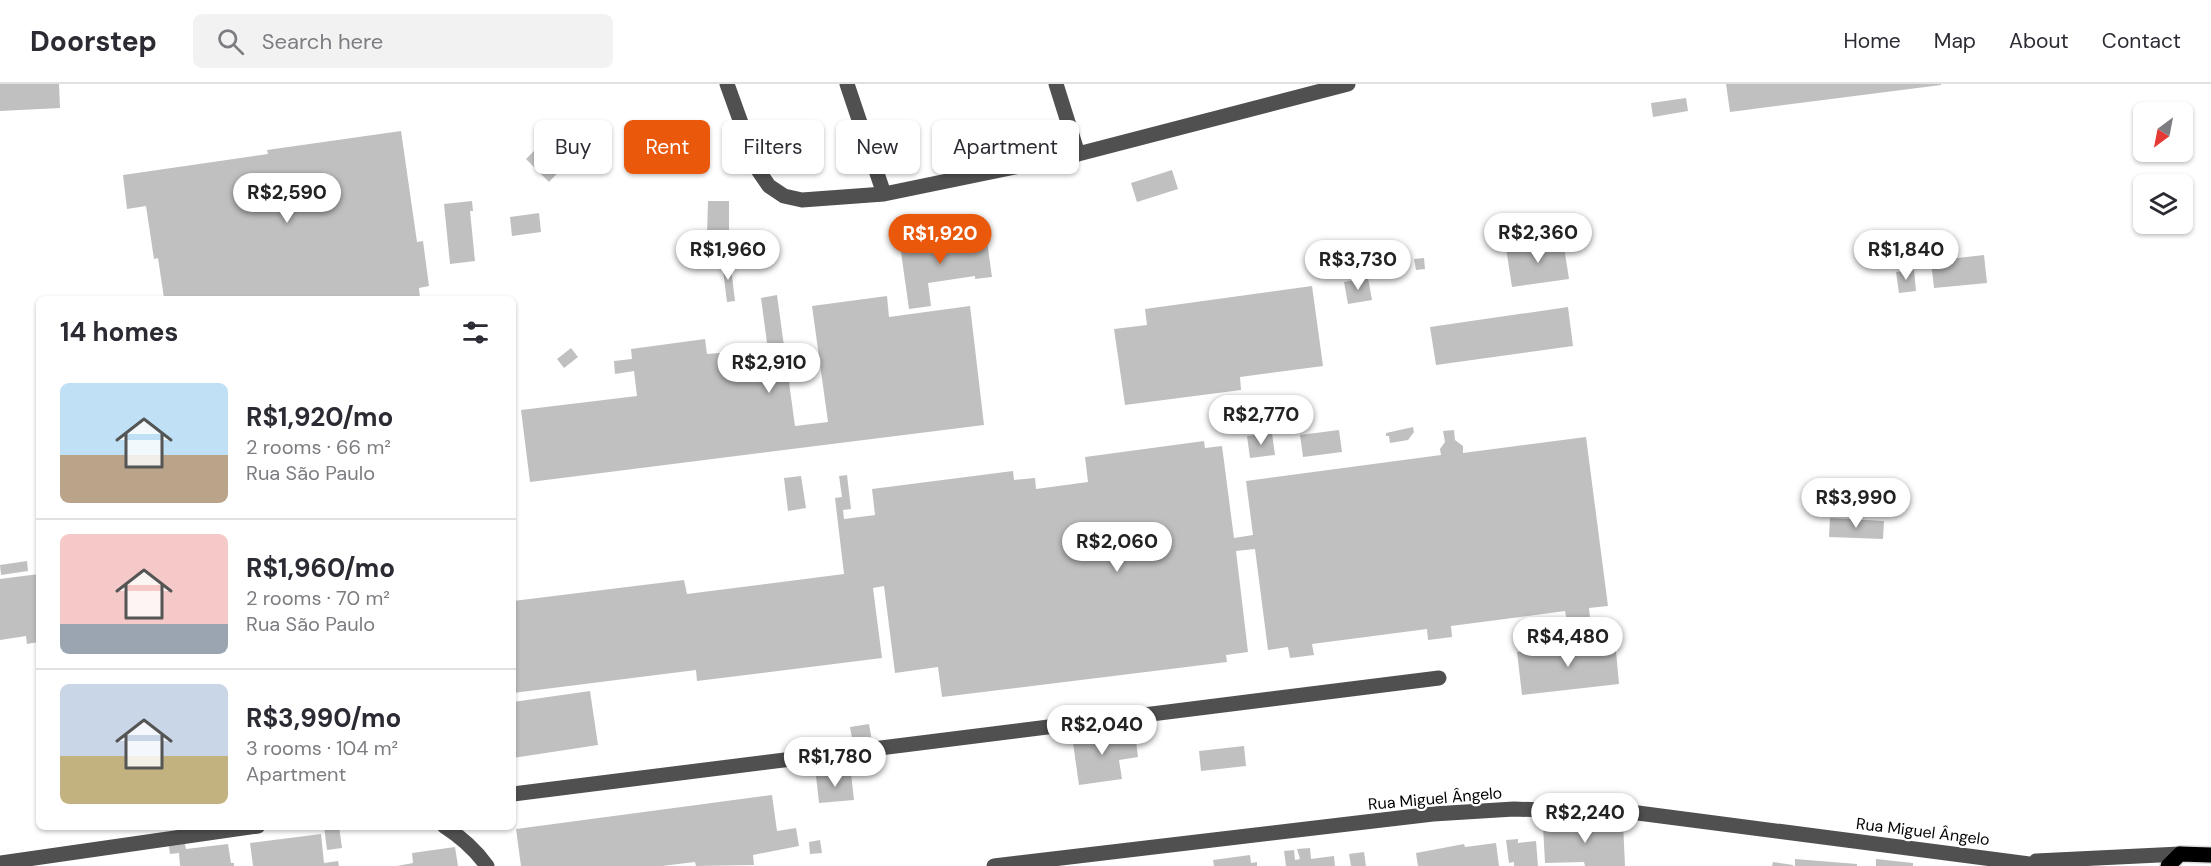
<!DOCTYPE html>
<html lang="en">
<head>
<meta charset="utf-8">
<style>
	body { margin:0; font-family:"DM Sans",sans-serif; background:#f2f2f3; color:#2b2b33; height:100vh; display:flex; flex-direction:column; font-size:22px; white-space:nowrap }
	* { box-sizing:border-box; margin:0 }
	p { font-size:20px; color:#7c7c81 }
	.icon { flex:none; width:33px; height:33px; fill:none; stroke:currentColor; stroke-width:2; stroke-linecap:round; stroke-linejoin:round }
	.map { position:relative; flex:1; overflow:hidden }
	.details { position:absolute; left:36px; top:212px; width:480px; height:534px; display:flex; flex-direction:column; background:#fff; border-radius:9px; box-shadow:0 2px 4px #0004 }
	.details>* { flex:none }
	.hud { position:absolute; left:534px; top:36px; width:570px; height:54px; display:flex; gap:12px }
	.needle { width:39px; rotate:212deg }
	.tools { position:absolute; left:2133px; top:18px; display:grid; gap:12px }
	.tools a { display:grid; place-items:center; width:60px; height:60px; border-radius:9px; background:#fff; box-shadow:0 2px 4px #0004; font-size:30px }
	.price { position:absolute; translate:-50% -51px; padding:0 14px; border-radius:21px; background:#fff; color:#222; font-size:20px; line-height:39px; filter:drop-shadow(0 2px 3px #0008) }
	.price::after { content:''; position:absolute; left:50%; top:36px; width:18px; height:14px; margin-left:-9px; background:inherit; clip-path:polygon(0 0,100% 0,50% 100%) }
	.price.on { background:#ea580c; color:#fff }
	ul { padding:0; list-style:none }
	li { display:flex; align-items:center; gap:18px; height:150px; padding:0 24px }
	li+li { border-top:2px solid #e1e1e2 }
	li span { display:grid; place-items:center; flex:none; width:168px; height:120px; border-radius:9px; color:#555 }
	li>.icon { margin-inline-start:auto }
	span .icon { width:72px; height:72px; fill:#fffc; stroke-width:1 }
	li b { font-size:26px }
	h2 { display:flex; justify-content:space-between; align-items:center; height:72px; padding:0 24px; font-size:26px }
	.pill { padding:0 21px; border-radius:9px; background:#fff; box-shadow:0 2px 4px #0004; font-size:21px; line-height:54px }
	.pill.on { background:#ea580c; color:#fff }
	header { display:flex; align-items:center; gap:36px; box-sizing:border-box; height:84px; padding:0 30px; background:#fff; border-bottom:2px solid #e1e1e2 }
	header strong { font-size:28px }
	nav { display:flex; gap:33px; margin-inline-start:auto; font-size:21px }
	.search { width:420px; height:54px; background:#f2f2f3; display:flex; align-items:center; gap:15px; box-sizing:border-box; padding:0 21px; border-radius:9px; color:#7c7c81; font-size:22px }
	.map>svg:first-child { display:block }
</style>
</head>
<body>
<header>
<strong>Doorstep</strong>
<div class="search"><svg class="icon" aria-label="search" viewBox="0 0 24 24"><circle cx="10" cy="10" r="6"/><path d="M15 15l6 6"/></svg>Search here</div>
<nav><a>Home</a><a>Map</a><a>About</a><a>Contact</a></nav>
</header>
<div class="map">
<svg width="2211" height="782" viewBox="0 0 2211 782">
	<rect width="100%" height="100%" fill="#fff"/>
	<path fill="#c0c0c0" d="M 0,0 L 59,0 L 60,24 L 0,27 Z
		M 1726,0 L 1941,0 L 1941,1 L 1730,28 Z
		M 1686,14 L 1688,27 L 1653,33 L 1651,19 Z
		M 401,47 L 417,158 L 423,157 L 429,202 L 419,204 L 420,214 L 164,214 L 158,174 L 154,175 L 146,122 L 127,125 L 123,91 L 268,70 L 267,66 Z
		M 553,48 L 575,71 L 549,98 L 526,75 Z
		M 1172,86 L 1178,105 L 1137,118 L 1131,99 Z
		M 472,117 L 473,127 L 470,127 L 475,177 L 450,180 L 444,120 Z
		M 708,117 L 729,117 L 729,150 L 707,150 Z
		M 539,129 L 541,148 L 512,152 L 510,133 Z
		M 914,146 L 915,152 L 921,151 L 923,167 L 945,164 L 959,153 L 979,158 L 987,157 L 992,193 L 975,195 L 975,192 L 928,199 L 931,222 L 909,225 L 899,154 L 906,153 L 905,147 Z
		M 1563,156 L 1569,195 L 1512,203 L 1506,164 Z
		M 1984,171 L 1987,199 L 1934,204 L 1931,177 Z
		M 1424,174 L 1425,185 L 1416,186 L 1414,175 Z
		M 730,176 L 735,217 L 727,218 L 722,177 Z
		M 1914,186 L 1916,207 L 1899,209 L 1896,188 Z
		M 1368,194 L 1372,216 L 1348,220 L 1344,198 Z
		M 1312,202 L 1323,282 L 1240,293 L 1241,306 L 1125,321 L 1114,245 L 1147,241 L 1145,225 Z
		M 777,211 L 795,342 L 828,338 L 812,222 L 887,212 L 889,233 L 970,222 L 984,341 L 530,398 L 521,326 L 637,312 L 634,287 L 615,290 L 614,277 L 632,275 L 631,265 L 705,255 L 707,270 L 731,268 L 730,264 L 763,260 L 765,275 L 769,274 L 761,214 Z
		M 1568,223 L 1573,262 L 1436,281 L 1430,243 Z
		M 571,264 L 578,273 L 564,284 L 557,275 Z
		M 1413,343 L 1414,348 L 1408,356 L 1390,359 L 1389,352 L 1386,352 L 1386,349 Z
		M 1339,346 L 1342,368 L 1303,373 L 1300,351 Z
		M 1454,346 L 1455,356 L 1463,362 L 1463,369 L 1586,353 L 1608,522 L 1589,524 L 1590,534 L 1567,537 L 1565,527 L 1451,542 L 1452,553 L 1428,556 L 1427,545 L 1312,560 L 1314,571 L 1290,574 L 1288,563 L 1268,566 L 1255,465 L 1236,467 L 1248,568 L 1226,571 L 1227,578 L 942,613 L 938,583 L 895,589 L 884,502 L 873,504 L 882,574 L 697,597 L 696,586 L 513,609 L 513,517 L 684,496 L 687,510 L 844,490 L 835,414 L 842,413 L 839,392 L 847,391 L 851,425 L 843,426 L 844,435 L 875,431 L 872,405 L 1013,387 L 1014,396 L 1035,394 L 1036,405 L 1088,398 L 1085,373 L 1204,357 L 1205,364 L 1222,362 L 1234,454 L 1253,451 L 1246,397 L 1441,371 L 1440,365 L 1445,358 L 1443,347 Z
		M 1272,349 L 1275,371 L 1250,374 L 1247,352 Z
		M 801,392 L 806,424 L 788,427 L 784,394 Z
		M 1830,434 L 1884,437 L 1883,455 L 1829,453 Z
		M 27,477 L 28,487 L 1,491 L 0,481 Z
		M 39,490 L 39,558 L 27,560 L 26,552 L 0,556 L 0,495 Z
		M 1615,556 L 1619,600 L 1522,611 L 1517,568 Z
		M 590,607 L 598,661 L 513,674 L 513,618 Z
		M 869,640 L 872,657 L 853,660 L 850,643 Z
		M 1100,648 L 1101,653 L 1135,648 L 1138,673 L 1119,676 L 1122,695 L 1079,701 L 1072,652 Z
		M 1244,662 L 1246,682 L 1201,687 L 1199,667 Z
		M 851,689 L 854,716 L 819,719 L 816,692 Z
		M 772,711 L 777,747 L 796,744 L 799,762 L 753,771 L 754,781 L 696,782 L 695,778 L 662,782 L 521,782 L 516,745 Z
		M 1623,738 L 1625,782 L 1585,782 L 1584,778 L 1545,779 L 1543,742 Z
		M 324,742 L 339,742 L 342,764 L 327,766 Z
		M 321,750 L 324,779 L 338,777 L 339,782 L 253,782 L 250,759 Z
		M 184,755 L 186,765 L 228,760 L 231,779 L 234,779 L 234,782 L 180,782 L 179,769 L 170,770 L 168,757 Z
		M 1518,755 L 1518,759 L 1536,757 L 1538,782 L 1514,782 L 1514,778 L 1509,779 L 1506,756 Z
		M 820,756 L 822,769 L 810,770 L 809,758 Z
		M 1496,759 L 1499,782 L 1418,782 L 1416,769 L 1464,760 L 1465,763 Z
		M 455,763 L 458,782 L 397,782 L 413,779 L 412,769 Z
		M 1310,764 L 1311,775 L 1334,772 L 1335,782 L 1286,782 L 1284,767 L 1294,766 L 1295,776 L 1300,775 L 1297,765 Z
		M 1364,768 L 1366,782 L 1351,782 L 1349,770 Z
		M 1250,771 L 1251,779 L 1257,778 L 1257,782 L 1214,782 L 1213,776 Z
		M 1795,775 L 1857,780 L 1857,782 L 1795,782 Z
		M 1876,775 L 1913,779 L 1913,782 L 1876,782 Z
		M 1773,778 L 1793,781 L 1793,782 L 1772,782 Z"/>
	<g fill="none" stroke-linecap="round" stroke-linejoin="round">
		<g stroke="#dbdbdb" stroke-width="18">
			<path id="major" d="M 2168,782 L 2180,770 L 2211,771"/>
		</g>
		<path stroke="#505050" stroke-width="15" d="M 727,0 L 758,86 L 769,102 L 784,112 L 802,116 L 884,110 L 1078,70 L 1348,0
			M 847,0 L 884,110
			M 1056,0 L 1078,70
			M 513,710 L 1439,594
			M 444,742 C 461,753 475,765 487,782
			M 2036,777 L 2180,770
			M 0,779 L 258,742
			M 994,782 L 1433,730 L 1514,725 L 1638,729 L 2046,782"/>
		<use href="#major" stroke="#000" stroke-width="15"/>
	</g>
	<g text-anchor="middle" stroke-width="4.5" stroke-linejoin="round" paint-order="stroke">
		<g font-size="16" fill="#000" stroke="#fff">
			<text transform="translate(1435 714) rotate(-5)" y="6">Rua Miguel Ângelo</text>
			<text transform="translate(1923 747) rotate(7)" y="6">Rua Miguel Ângelo</text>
		</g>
	</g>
</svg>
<div class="tools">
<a><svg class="needle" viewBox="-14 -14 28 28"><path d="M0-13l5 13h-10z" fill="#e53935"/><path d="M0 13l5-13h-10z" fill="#7c7c81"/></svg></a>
<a><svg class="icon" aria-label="layers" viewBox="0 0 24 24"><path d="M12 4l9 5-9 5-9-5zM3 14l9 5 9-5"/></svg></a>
</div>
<b class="price" style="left:287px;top:140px">R$2,590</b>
<b class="price" style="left:1538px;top:180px">R$2,360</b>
<b class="price on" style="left:940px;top:181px">R$1,920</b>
<b class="price" style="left:728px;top:197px">R$1,960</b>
<b class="price" style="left:1906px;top:197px">R$1,840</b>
<b class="price" style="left:1358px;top:207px">R$3,730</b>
<b class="price" style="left:769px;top:310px">R$2,910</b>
<b class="price" style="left:1261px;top:362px">R$2,770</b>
<b class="price" style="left:1856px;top:445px">R$3,990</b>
<b class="price" style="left:1117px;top:489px">R$2,060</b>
<b class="price" style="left:1568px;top:584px">R$4,480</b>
<b class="price" style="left:1102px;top:672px">R$2,040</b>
<b class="price" style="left:835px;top:704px">R$1,780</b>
<b class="price" style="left:1585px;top:760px">R$2,240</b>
<div class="hud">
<a class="pill">Buy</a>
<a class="pill on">Rent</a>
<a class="pill">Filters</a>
<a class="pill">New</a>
<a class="pill">Apartment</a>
</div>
<section class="details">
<h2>14 homes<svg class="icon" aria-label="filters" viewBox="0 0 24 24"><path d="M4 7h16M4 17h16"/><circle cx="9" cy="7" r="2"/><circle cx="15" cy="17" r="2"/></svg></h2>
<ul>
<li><span style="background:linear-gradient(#bfe0f5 60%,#b9a48a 0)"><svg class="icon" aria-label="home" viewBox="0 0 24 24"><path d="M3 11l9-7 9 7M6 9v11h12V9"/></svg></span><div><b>R$1,920/mo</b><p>2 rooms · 66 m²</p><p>Rua São Paulo</p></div></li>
<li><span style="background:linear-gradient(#f6c9c9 75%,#9aa5b1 0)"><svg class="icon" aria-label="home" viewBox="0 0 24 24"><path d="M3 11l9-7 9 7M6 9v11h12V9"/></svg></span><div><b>R$1,960/mo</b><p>2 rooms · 70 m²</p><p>Rua São Paulo</p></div></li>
<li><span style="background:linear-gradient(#c9d6e8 60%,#c2b280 0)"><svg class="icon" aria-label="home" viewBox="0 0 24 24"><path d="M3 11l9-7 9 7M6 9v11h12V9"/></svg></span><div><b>R$3,990/mo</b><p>3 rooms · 104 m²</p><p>Apartment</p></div></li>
</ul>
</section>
</div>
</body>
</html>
